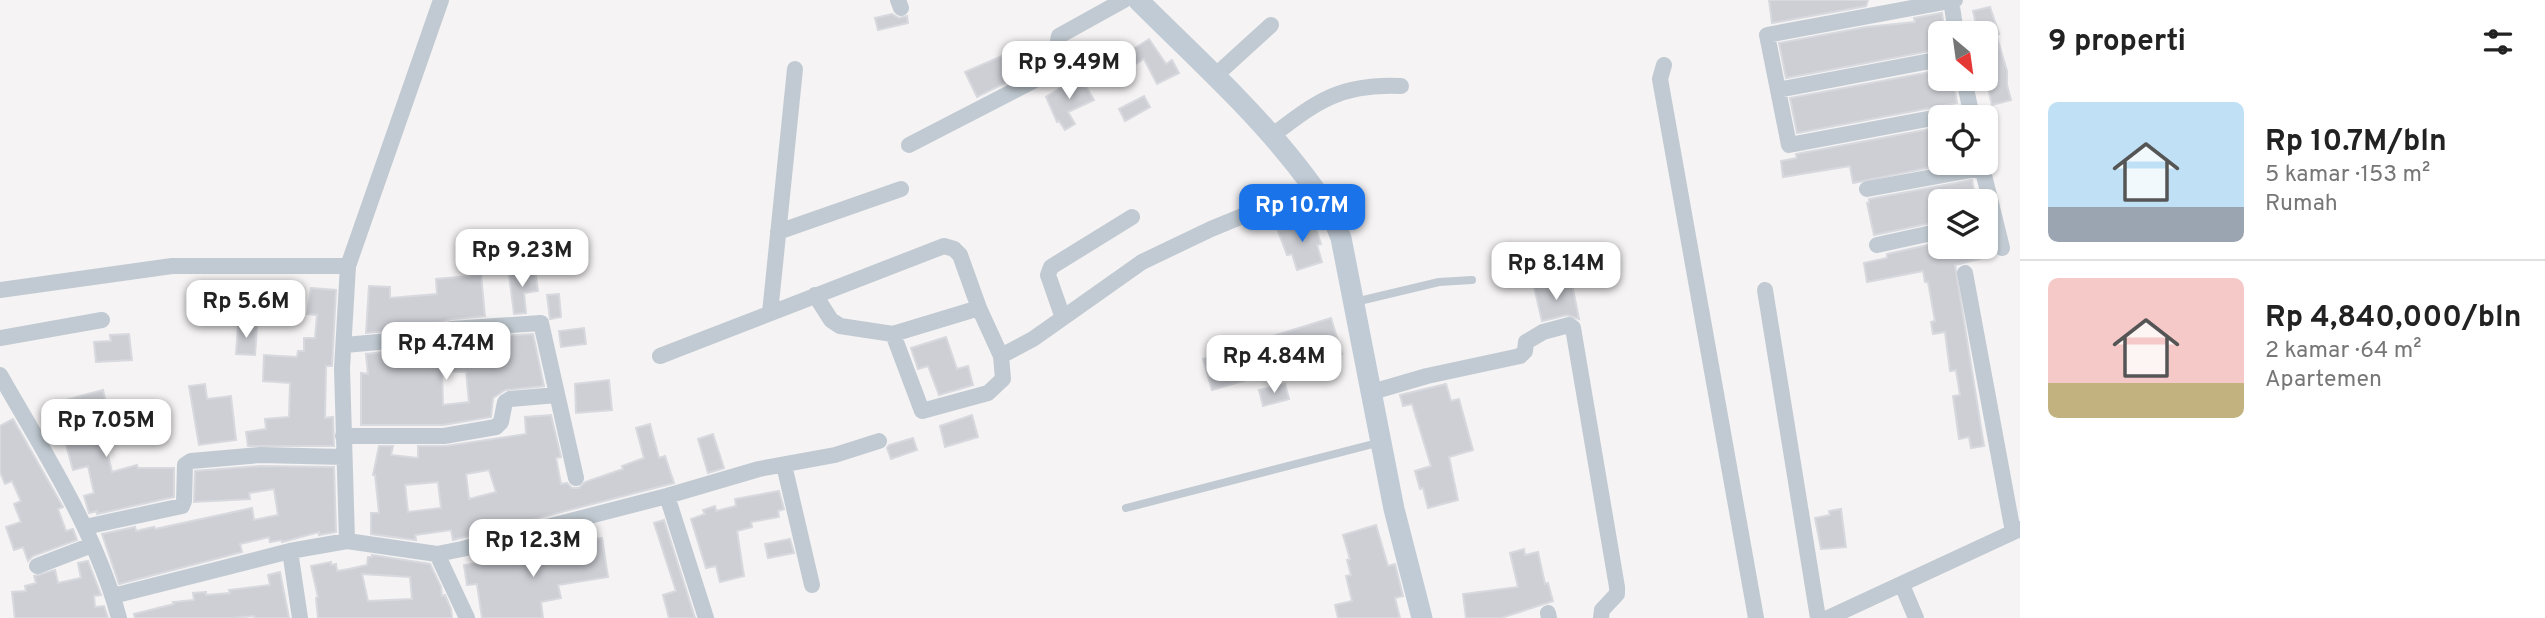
<!DOCTYPE html>
<html lang="id">
<head>
<meta charset="utf-8">
<style>
	body { margin:0; font-family:Overpass,sans-serif; background:#f6f6f6; color:#222; height:100vh; display:flex; flex-direction:column; font-size:26px; white-space:nowrap }
	* { box-sizing:border-box; margin:0 }
	p { font-size:23px; color:#767676 }
	.icon { flex:none; width:38px; height:38px; fill:none; stroke:currentColor; stroke-width:2; stroke-linecap:round; stroke-linejoin:round }
	.map { position:relative; flex:1; overflow:hidden }
	.sheet { display:flex; flex-direction:column; background:#fff; width:525px }
	.sheet>* { flex:none }
	.needle { width:46px; rotate:151deg }
	.tools { position:absolute; left:1928px; top:21px; display:grid; gap:14px }
	.tools a { display:grid; place-items:center; width:70px; height:70px; border-radius:10px; background:#fff; box-shadow:0 2px 5px #0004; font-size:35px }
	.price { position:absolute; translate:-50% -60px; padding:0 16px; border-radius:14px; background:#fff; color:#222; font-size:23px; line-height:46px; filter:drop-shadow(0 2px 4px #0008) }
	.price::after { content:''; position:absolute; left:50%; top:42px; width:21px; height:16px; margin-left:-10px; background:inherit; clip-path:polygon(0 0,100% 0,50% 100%) }
	.price.current { background:#1a73e8; color:#fff }
	ul { padding:0; list-style:none }
	li { display:flex; align-items:center; gap:21px; height:175px; padding:0 28px }
	li+li { border-top:2px solid #e0e0e0 }
	li span { display:grid; place-items:center; flex:none; width:196px; height:140px; border-radius:10px; color:#555 }
	li>.icon { margin-inline-start:auto }
	span .icon { width:84px; height:84px; fill:#fffc; stroke-width:1 }
	li b { font-size:30px }
	h2 { display:flex; justify-content:space-between; align-items:center; height:84px; padding:0 28px; font-size:30px }
	main { display:flex; flex:1; min-height:0 }
	.map>svg:first-child { display:block }
</style>
</head>
<body>
<main>
<div class="map">
<svg width="2020" height="618" viewBox="0 0 2020 618">
	<rect width="100%" height="100%" fill="#f5f3f3"/>
	<path fill="#cdcfd5" stroke="#d7d9de" stroke-width="2" fill-rule="evenodd" d="M 1769,0 L 1868,0 L 1866,6 L 1772,23 Z
		M 1990,7 L 1999,34 L 1996,34 L 2007,71 L 2007,85 L 2011,100 L 1992,105 L 1986,80 L 1986,33 L 1978,33 L 1973,11 Z
		M 1942,13 L 1945,33 L 1941,33 L 1941,49 L 1786,78 L 1779,43 L 1866,27 L 1915,22 L 1914,18 Z
		M 892,14 L 899,18 L 907,16 L 908,23 L 878,30 L 875,18 Z
		M 1149,39 L 1166,64 L 1172,60 L 1179,73 L 1157,84 L 1144,59 L 1129,68 L 1121,57 Z
		M 1004,55 L 1015,78 L 977,97 L 965,72 Z
		M 1941,70 L 1941,79 L 1953,79 L 1957,103 L 1797,133 L 1790,98 Z
		M 1080,76 L 1094,100 L 1068,112 L 1075,124 L 1065,130 L 1059,121 L 1057,122 L 1046,97 Z
		M 1144,96 L 1150,107 L 1125,121 L 1119,109 Z
		M 1941,127 L 1941,163 L 1952,163 L 1853,183 L 1850,166 L 1783,177 L 1781,161 L 1797,158 L 1796,154 Z
		M 1972,180 L 1976,201 L 1941,201 L 1941,221 L 1874,235 L 1867,203 L 1869,203 L 1869,199 Z
		M 1313,219 L 1321,244 L 1317,245 L 1322,262 L 1297,270 L 1292,254 L 1287,255 L 1278,231 Z
		M 1941,242 L 1941,247 L 1991,247 L 1995,255 L 1955,265 L 1984,446 L 1971,448 L 1969,437 L 1959,439 L 1953,396 L 1960,395 L 1956,370 L 1950,371 L 1945,332 L 1933,334 L 1931,322 L 1935,321 L 1928,282 L 1925,282 L 1923,271 L 1867,282 L 1864,263 L 1887,258 L 1887,254 Z
		M 535,269 L 538,291 L 524,293 L 526,313 L 514,314 L 509,274 Z
		M 481,275 L 485,316 L 451,319 L 420,328 L 366,333 L 369,286 L 390,287 L 390,298 L 437,294 L 436,279 Z
		M 1549,284 L 1550,288 L 1572,284 L 1579,319 L 1567,315 L 1542,321 L 1534,287 Z
		M 311,288 L 336,290 L 332,366 L 326,366 L 325,418 L 333,417 L 334,446 L 248,446 L 246,432 L 266,429 L 265,419 L 289,417 L 290,383 L 263,381 L 264,355 L 297,357 L 298,351 L 304,351 L 304,338 L 315,338 L 317,315 L 307,314 Z
		M 559,294 L 561,317 L 550,319 L 547,295 Z
		M 1331,318 L 1342,354 L 1284,373 L 1273,336 Z
		M 238,326 L 257,327 L 255,355 L 236,354 Z
		M 584,328 L 586,344 L 561,347 L 559,331 Z
		M 129,334 L 132,360 L 96,362 L 94,342 L 111,341 L 110,335 Z
		M 533,334 L 544,386 L 505,390 L 493,398 L 491,417 L 443,425 L 361,425 L 361,373 L 368,374 L 366,354 L 425,348 L 426,353 L 441,351 L 441,355 L 470,356 L 469,338 ZM 442,371 L 466,372 L 469,402 L 443,405 Z
		M 946,337 L 957,369 L 968,366 L 973,385 L 939,395 L 928,366 L 918,369 L 911,348 Z
		M 1251,345 L 1260,376 L 1212,390 L 1203,359 Z
		M 609,380 L 612,410 L 576,413 L 575,384 Z
		M 205,384 L 207,399 L 231,396 L 236,440 L 199,445 L 189,386 Z
		M 1285,384 L 1289,399 L 1263,406 L 1259,390 Z
		M 1446,384 L 1451,401 L 1459,399 L 1473,450 L 1449,457 L 1458,500 L 1428,508 L 1423,488 L 1420,489 L 1415,471 L 1431,466 L 1412,404 L 1403,406 L 1400,395 Z
		M 103,390 L 109,415 L 99,418 L 112,472 L 137,465 L 138,468 L 174,468 L 174,497 L 97,514 L 97,511 L 89,513 L 84,496 L 94,493 L 88,466 L 73,470 L 61,426 L 57,427 L 51,404 Z
		M 551,415 L 561,457 L 556,458 L 561,484 L 567,483 L 572,488 L 579,488 L 585,482 L 623,469 L 622,466 L 644,458 L 636,428 L 650,424 L 659,458 L 665,456 L 674,483 L 453,540 L 451,530 L 415,535 L 416,540 L 371,534 L 371,513 L 379,513 L 375,475 L 373,475 L 379,446 L 393,446 L 391,455 L 418,458 L 418,446 L 446,446 L 526,434 L 525,417 ZM 489,470 L 496,492 L 469,499 L 466,474 ZM 438,482 L 441,508 L 408,512 L 405,485 Z
		M 972,415 L 978,437 L 945,447 L 940,426 Z
		M 13,419 L 63,507 L 58,509 L 66,531 L 73,529 L 77,540 L 33,556 L 28,561 L 23,547 L 14,550 L 6,527 L 21,522 L 14,504 L 21,501 L 12,481 L 5,484 L 0,472 L 0,426 Z
		M 713,434 L 724,468 L 708,473 L 698,439 Z
		M 913,438 L 917,450 L 891,459 L 887,448 L 889,445 Z
		M 260,466 L 334,467 L 336,532 L 319,535 L 319,532 L 282,542 L 281,540 L 270,542 L 269,537 L 240,544 L 242,552 L 119,584 L 102,534 L 135,527 L 136,531 L 154,527 L 155,529 L 252,508 L 254,520 L 278,515 L 274,489 L 249,493 L 250,499 L 194,502 L 195,471 Z
		M 779,491 L 784,509 L 778,511 L 779,517 L 751,522 L 752,527 L 737,531 L 744,576 L 720,582 L 716,566 L 706,568 L 691,519 L 705,514 L 703,510 L 715,506 L 716,511 L 736,506 L 735,499 Z
		M 1841,509 L 1846,547 L 1821,549 L 1815,518 L 1830,515 L 1829,511 Z
		M 664,520 L 695,618 L 669,618 L 663,595 L 676,591 L 654,523 Z
		M 1376,525 L 1388,566 L 1395,564 L 1403,596 L 1395,598 L 1400,618 L 1338,618 L 1335,605 L 1352,601 L 1346,576 L 1351,575 L 1347,560 L 1350,559 L 1343,535 Z
		M 602,538 L 608,577 L 558,585 L 561,598 L 541,602 L 543,618 L 482,618 L 477,584 L 467,585 L 464,565 L 540,553 L 540,551 L 552,549 L 553,553 L 584,547 L 582,541 Z
		M 790,539 L 794,553 L 768,558 L 765,544 Z
		M 1524,549 L 1525,555 L 1538,552 L 1545,584 L 1548,583 L 1553,601 L 1501,618 L 1466,618 L 1463,594 L 1518,587 L 1510,553 Z
		M 372,555 L 430,564 L 441,587 L 442,596 L 445,595 L 451,609 L 452,618 L 318,618 L 316,598 L 318,597 L 311,566 L 331,562 L 331,565 L 336,564 L 337,571 L 349,569 L 367,565 L 368,557 L 372,557 ZM 362,574 L 410,577 L 412,599 L 368,601 Z
		M 88,561 L 101,595 L 94,596 L 95,607 L 104,606 L 108,618 L 15,618 L 12,592 L 26,591 L 25,586 L 36,583 L 34,576 L 55,570 L 58,583 L 81,578 L 78,563 Z
		M 280,572 L 289,618 L 255,618 L 254,616 L 231,618 L 135,618 L 134,614 L 174,604 L 173,602 L 194,600 L 193,593 L 206,592 L 206,595 L 230,593 L 229,590 L 270,585 L 268,575 Z"/>
	<g fill="none" stroke-linecap="round" stroke-linejoin="round">
		<path stroke="#c1cad2" stroke-width="8" d="M 1355,302 L 1439,282 L 1472,280
			M 1126,508 L 1381,442"/>
		<path stroke="#c1cad2" stroke-width="16" d="M 898,0 L 901,8
			M 1951,0 L 1956,33
			M 1955,0 L 1767,35 L 1789,145 L 1970,111
			M 1664,65 L 1660,79 L 1756,618
			M 1215,76 L 1271,25
			M 1964,79 L 1972,117
			M 1778,90 L 1941,59
			M 1273,135 C 1317,101 1342,83 1401,86
			M 909,145 L 1062,66 C 1066,56 1055,47 1059,36 L 1124,0
			M 1981,163 L 2002,248
			M 1867,189 L 1982,168
			M 778,232 L 901,189
			M 1877,245 L 1941,231
			M 1965,273 L 2013,532
			M 0,290 L 172,266 L 348,266
			M 1765,290 L 1818,618
			M 815,295 L 831,320 L 840,326 L 893,334 L 979,308
			M 770,313 L 795,69
			M 1063,318 L 1048,275 L 1051,267 L 1132,217
			M 0,338 L 102,320
			M 345,345 L 422,338 L 452,329 L 541,323 L 576,478
			M 660,356 L 944,246 L 954,249 L 960,255 L 979,308 L 1001,356 L 1003,379 L 988,393 L 922,411 L 893,334
			M 1001,356 L 1033,339 L 1142,262 L 1211,229 L 1313,187
			M 0,375 C 45,454 95,530 119,618
			M 1372,392 L 1427,376 L 1520,356 L 1525,351 L 1526,342 L 1543,332 L 1569,325 L 1573,328 L 1617,587 L 1617,594 L 1602,610 L 1601,618
			M 343,436 L 444,436 L 496,427 L 501,422 L 505,402 L 510,399 L 557,395
			M 784,465 L 812,585
			M 667,496 L 706,618
			M 85,527 L 182,506 L 184,501 L 185,465 L 191,461 L 260,455 L 344,457
			M 347,541 L 342,368 L 348,266 L 441,0
			M 290,551 L 300,618
			M 437,554 L 467,618
			M 37,566 L 92,545
			M 1902,585 L 1916,618
			M 113,596 L 290,551 L 347,541 L 437,554 L 462,549 L 667,496 L 759,469 L 835,455 L 879,441
			M 1548,613 L 1549,618
			M 1828,618 L 2020,529"/>
		<path stroke="#c1cbd6" stroke-width="21" d="M 1138,0 C 1192,54 1250,106 1297,166 C 1315,189 1331,210 1341,238 L 1394,509 L 1422,618"/>
	</g>
</svg>
<div class="tools">
<a><svg class="needle" viewBox="-14 -14 28 28"><path d="M0-13l5 13h-10z" fill="#e53935"/><path d="M0 13l5-13h-10z" fill="#767676"/></svg></a>
<a><svg class="icon" aria-label="locate" viewBox="0 0 24 24"><circle cx="12" cy="12" r="6"/><path d="M12 2v4M12 18v4M2 12h4M18 12h4"/></svg></a>
<a><svg class="icon" aria-label="layers" viewBox="0 0 24 24"><path d="M12 4l9 5-9 5-9-5zM3 14l9 5 9-5"/></svg></a>
</div>
<b class="price" style="left:1069px;top:101px">Rp 9.49M</b>
<b class="price current" style="left:1302px;top:244px">Rp 10.7M</b>
<b class="price" style="left:522px;top:289px">Rp 9.23M</b>
<b class="price" style="left:1556px;top:302px">Rp 8.14M</b>
<b class="price" style="left:246px;top:340px">Rp 5.6M</b>
<b class="price" style="left:446px;top:382px">Rp 4.74M</b>
<b class="price" style="left:1274px;top:395px">Rp 4.84M</b>
<b class="price" style="left:106px;top:459px">Rp 7.05M</b>
<b class="price" style="left:533px;top:579px">Rp 12.3M</b>
</div>
<section class="sheet">
<h2>9 properti<svg class="icon" aria-label="filters" viewBox="0 0 24 24"><path d="M4 7h16M4 17h16"/><circle cx="9" cy="7" r="2"/><circle cx="15" cy="17" r="2"/></svg></h2>
<ul>
<li><span style="background:linear-gradient(#bfe0f5 75%,#9aa5b1 0)"><svg class="icon" aria-label="home" viewBox="0 0 24 24"><path d="M3 11l9-7 9 7M6 9v11h12V9"/></svg></span><div><b>Rp 10.7M/bln</b><p>5 kamar · 153 m²</p><p>Rumah</p></div></li>
<li><span style="background:linear-gradient(#f6c9c9 75%,#c2b280 0)"><svg class="icon" aria-label="home" viewBox="0 0 24 24"><path d="M3 11l9-7 9 7M6 9v11h12V9"/></svg></span><div><b>Rp 4,840,000/bln</b><p>2 kamar · 64 m²</p><p>Apartemen</p></div></li>
</ul>
</section>
</main>
</body>
</html>
